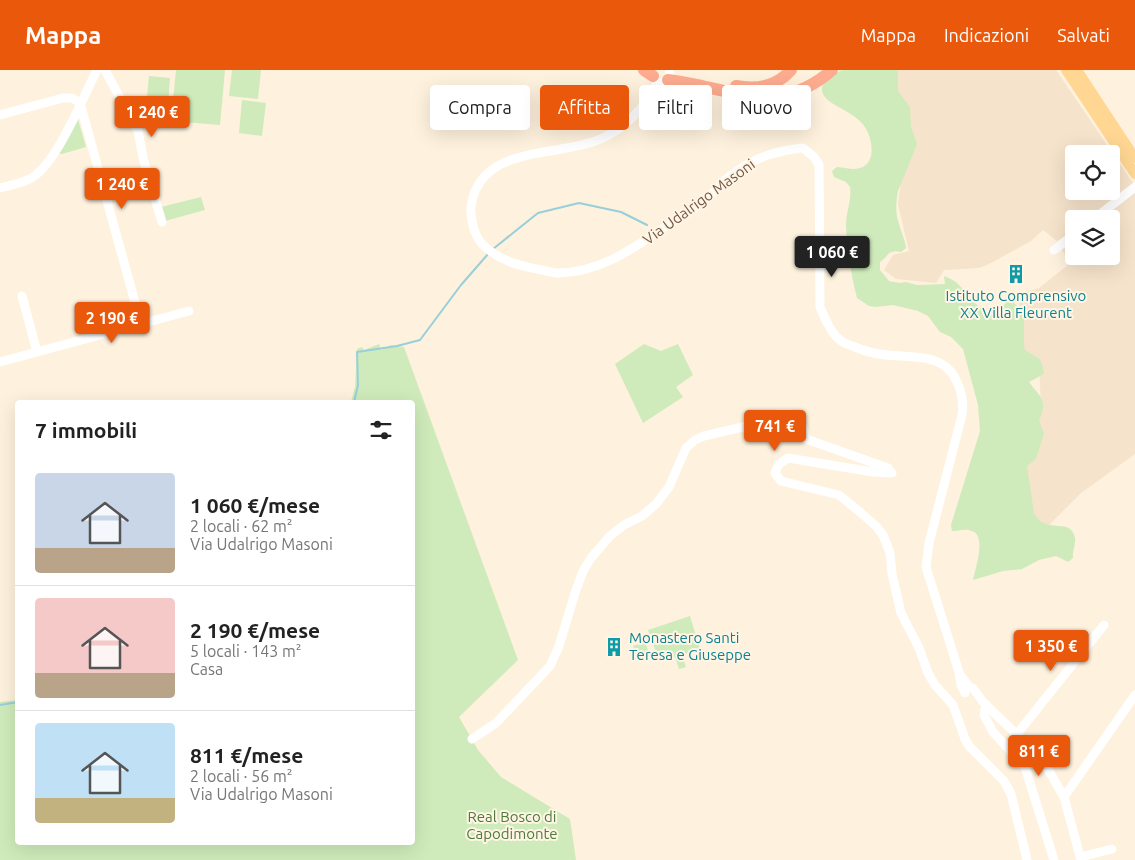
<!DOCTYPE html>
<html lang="it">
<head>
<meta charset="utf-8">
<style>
	body { margin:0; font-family:Ubuntu,sans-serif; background:#f2f2f2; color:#222; height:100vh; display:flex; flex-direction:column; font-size:19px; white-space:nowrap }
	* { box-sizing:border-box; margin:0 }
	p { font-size:16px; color:#767676 }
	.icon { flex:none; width:28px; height:28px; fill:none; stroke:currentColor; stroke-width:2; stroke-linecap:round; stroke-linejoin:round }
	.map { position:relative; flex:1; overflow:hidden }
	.panel { position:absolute; left:15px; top:330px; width:400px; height:445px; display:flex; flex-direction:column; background:#fff; border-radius:5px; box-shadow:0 5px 20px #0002 }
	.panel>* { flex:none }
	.hud { position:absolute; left:430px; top:15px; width:475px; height:45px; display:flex; gap:10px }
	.controls { position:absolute; left:1065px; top:75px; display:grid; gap:10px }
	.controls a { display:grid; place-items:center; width:55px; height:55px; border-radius:5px; background:#fff; box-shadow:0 5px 20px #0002; font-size:25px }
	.price { position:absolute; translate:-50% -42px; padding:0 11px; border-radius:5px; background:#ea580c; color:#fff; font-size:16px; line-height:32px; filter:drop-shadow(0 1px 2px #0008) }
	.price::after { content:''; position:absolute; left:50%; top:30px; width:15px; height:11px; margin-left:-8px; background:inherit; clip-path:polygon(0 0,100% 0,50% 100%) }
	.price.on { background:#222; color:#fff }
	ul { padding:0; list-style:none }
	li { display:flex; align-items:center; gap:15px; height:125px; padding:0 20px }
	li+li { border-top:1px solid #e0e0e0 }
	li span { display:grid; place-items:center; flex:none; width:140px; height:100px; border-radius:5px; color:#555 }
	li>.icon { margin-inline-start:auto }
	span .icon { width:60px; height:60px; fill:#fffc; stroke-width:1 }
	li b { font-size:21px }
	h2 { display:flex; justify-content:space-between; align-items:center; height:60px; padding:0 20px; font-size:21px }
	.chip { padding:0 18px; border-radius:5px; background:#fff; box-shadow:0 5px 20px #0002; font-size:18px; line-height:45px }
	.chip.on { background:#ea580c; color:#fff }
	header { display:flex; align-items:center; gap:30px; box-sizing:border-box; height:70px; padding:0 25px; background:#ea580c; color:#fff }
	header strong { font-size:24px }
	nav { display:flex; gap:28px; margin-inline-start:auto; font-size:18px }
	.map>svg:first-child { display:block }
</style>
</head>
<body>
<header>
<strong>Mappa</strong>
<nav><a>Mappa</a><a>Indicazioni</a><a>Salvati</a></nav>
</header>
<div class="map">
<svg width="1135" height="790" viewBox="0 0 1135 790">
	<rect width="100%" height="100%" fill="#fef1dd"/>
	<path fill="#f6e3cb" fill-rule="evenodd" d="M 893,0 L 1056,0 L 1133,113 L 1087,149 L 1074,149 L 1074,160 L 1057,171 L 1043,160 L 1031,171 L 991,193 L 979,198 L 944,200 L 936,213 L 896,209 L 884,200 L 893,185 L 909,181 L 898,134 L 907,63 ZM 1074,84 L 1111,84 L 1111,121 L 1074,121 Z
		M 1135,122 L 1135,384 L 1081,423 L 1042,462 L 1028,464 L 1022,408 L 1041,338 L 1039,293 L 1020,276 L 1019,224 L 1039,218 L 1068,195 L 1067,189 L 1061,178 L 1074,169 L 1074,186 L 1111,186 L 1111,149 L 1100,149 Z"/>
	<path fill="#cfebbb" d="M 176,0 L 225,0 L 220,55 L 171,51 Z
		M 232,0 L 261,0 L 258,29 L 229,26 Z
		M 842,0 L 898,0 L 898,21 L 910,37 L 911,57 L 917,74 L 898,121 C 896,132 895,143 899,154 C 901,162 905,169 906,178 L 901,182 L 895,181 L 889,183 L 885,188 L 880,192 L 880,200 L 889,211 L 899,213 L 906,212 L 917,215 L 945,214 L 944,206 C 949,208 954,210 958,214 C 966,222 982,246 995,242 C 1000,240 1003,235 1007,232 L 1014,233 L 1024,242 L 1024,274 L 1025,280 C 1040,290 1041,285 1044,304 L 1029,312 C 1041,328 1048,330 1039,351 L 1044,364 L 1036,389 L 1027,396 L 1034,443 C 1046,466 1071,446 1075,468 C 1076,475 1072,481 1073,488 L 1068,492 L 1056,486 L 1039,490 L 1022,499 L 1003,501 L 973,510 C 975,499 987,466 972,461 C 965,458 958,461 952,461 L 951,455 L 980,361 L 978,335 L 963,279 L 951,267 L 940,262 L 928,246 L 918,241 L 893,235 L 875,237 L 869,236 L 857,228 C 851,205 847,179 846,155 C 846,142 852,130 850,117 L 846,112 L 834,107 L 832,101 L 837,97 C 848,98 862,103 869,91 C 872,86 872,79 871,73 C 867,38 821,39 822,18 C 823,9 835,4 842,0 Z
		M 149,6 L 170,8 L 167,50 L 145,48 Z
		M 242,30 L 266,33 L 262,66 L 239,63 Z
		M 77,46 L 86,77 L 62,84 L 58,83 Z
		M 201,127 L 205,140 L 165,151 L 161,137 Z
		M 379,274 L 381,280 L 391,275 L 404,277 L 518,590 L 459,647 L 478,680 L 501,707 L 570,749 L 576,790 L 0,790 L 0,632 L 17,630 L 18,772 L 412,772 L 412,332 L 351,332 L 355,317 L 357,279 L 362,277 L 364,280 Z
		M 644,274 L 661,281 L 678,274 L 693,305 L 676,317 L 683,327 L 643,353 L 615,294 Z
		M 690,546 L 700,579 L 682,585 L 686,597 L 679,599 L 675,587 L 662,591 L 659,590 L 648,560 Z
		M 645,572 L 649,583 L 637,588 L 633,576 Z"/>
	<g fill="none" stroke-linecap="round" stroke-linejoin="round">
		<path stroke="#97cfda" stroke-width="2" d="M 493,179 L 538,143 L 579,133 L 621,142 L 647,155
			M 354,332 L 358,315 L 357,282 L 397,276 L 420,270 L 461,215 L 488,184
			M 0,635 L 18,632"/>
		<path stroke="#fff" stroke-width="9" d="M 105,0 L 138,61 L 143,88 L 162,152
			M 669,0 L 670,4 L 668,10 C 664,12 661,12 658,14 C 651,19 648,29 643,36 C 633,48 619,60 605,67 C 561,89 481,72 471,136 C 470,148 474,166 483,175 C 499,190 516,195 537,199 C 544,200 552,203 559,203 C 598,202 628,182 659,161 C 672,153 687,144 700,134 C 711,126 719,115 730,106 C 753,88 774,81 803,78 L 814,87 L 819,95 L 820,237 C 825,248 831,265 843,272 C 851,276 870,283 879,284 C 906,289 944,280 957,312 C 962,323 964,333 962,345 L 929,473 L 926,497 L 959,602 L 961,615 L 965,623
			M 80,33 L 141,254
			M 0,45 L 63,28 L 72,28 L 80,33
			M 0,118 C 11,115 24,113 33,107 C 58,91 83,27 97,0
			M 1094,149 L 1135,117
			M 1054,180 L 1074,165
			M 22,226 L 37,282
			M 0,292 L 189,241
			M 961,606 L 969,617 L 973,618 L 983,632 L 1038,685 L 1049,701 L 1064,727 L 1081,790
			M 986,634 L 984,645 L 993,662 L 1025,697 L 1054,790
			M 1017,664 L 1104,555
			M 472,669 L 496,653 L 550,596 L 559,576 L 575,523 L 583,501 L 591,488 L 610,466 L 624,455 L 642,446 L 656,434 L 669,417 L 686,378 L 695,370 L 704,366 L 747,356 L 778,344 L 790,344 L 803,357 L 806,369 L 888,398 L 892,403 L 873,402 L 788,388 L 779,394 L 775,403 L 781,411 L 839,425 L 860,442 L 877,457 L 883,465 L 890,483 L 892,504 L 901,543 L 919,578 L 928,603 L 935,615 L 953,635 L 965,669 L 969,676 L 1004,711 L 1011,724 L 1027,790
			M 1064,727 L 1135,625
			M 1080,787 L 1112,779"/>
		<path stroke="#ffd793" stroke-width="10" d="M 1066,0 L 1135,104
			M 1077,0 L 1135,88"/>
		<path stroke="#fdac8f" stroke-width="12" d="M 644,0 L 653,6
			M 668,10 C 679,11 690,14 702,16 C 751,27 789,38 832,0
			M 736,16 C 757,20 777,16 791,0"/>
	</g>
	<defs>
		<g id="building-bare" transform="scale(1.5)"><path d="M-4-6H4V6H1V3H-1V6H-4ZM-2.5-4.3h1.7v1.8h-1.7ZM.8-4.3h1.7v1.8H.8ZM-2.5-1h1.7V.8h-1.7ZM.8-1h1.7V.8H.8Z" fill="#0f9aa8" stroke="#fff5e5" stroke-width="2.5" paint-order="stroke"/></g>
	</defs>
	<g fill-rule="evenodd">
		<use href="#building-bare" x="1016" y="204"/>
		<use href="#building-bare" x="614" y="577"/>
	</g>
	<g text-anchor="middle" stroke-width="4" stroke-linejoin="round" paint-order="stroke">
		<g font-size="15" fill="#745644" stroke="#fff5e5">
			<text transform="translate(699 132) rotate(-36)" y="5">Via Udalrigo Masoni</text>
		</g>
		<g font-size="15" fill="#0d838f" stroke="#fff5e5">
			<text x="1016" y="231">Istituto Comprensivo<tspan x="1016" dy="17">XX Villa Fleurent</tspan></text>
			<text x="629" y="573" text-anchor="start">Monastero Santi<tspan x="629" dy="17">Teresa e Giuseppe</tspan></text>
		</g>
		<g font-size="15" fill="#4e7b3c" stroke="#fff5e5">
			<text x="512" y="752">Real Bosco di<tspan x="512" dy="17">Capodimonte</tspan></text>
		</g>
	</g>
</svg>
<div class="controls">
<a><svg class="icon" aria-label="locate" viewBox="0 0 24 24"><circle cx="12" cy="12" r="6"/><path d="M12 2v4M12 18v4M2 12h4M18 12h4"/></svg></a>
<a><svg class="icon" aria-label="layers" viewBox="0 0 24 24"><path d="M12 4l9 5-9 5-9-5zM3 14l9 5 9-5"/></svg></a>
</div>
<b class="price" style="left:152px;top:68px">1 240 €</b>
<b class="price" style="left:122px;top:140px">1 240 €</b>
<b class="price on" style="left:832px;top:208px">1 060 €</b>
<b class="price" style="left:112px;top:274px">2 190 €</b>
<b class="price" style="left:775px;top:382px">741 €</b>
<b class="price" style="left:1051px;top:602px">1 350 €</b>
<b class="price" style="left:1039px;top:707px">811 €</b>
<div class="hud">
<a class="chip">Compra</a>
<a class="chip on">Affitta</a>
<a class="chip">Filtri</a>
<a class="chip">Nuovo</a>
</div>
<section class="panel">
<h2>7 immobili<svg class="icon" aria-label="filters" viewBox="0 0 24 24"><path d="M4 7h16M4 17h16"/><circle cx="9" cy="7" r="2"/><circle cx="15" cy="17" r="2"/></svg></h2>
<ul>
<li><span style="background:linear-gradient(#c9d6e8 75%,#b9a48a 0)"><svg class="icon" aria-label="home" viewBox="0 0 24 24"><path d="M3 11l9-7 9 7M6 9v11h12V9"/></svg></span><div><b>1 060 €/mese</b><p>2 locali · 62 m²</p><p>Via Udalrigo Masoni</p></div></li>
<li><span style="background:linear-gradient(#f6c9c9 75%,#b9a48a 0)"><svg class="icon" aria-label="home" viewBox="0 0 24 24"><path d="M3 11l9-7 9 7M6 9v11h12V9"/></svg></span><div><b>2 190 €/mese</b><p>5 locali · 143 m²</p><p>Casa</p></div></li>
<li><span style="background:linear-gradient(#bfe0f5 75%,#c2b280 0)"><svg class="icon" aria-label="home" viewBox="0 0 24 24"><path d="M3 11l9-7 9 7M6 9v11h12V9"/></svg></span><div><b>811 €/mese</b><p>2 locali · 56 m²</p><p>Via Udalrigo Masoni</p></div></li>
</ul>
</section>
</div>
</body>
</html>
